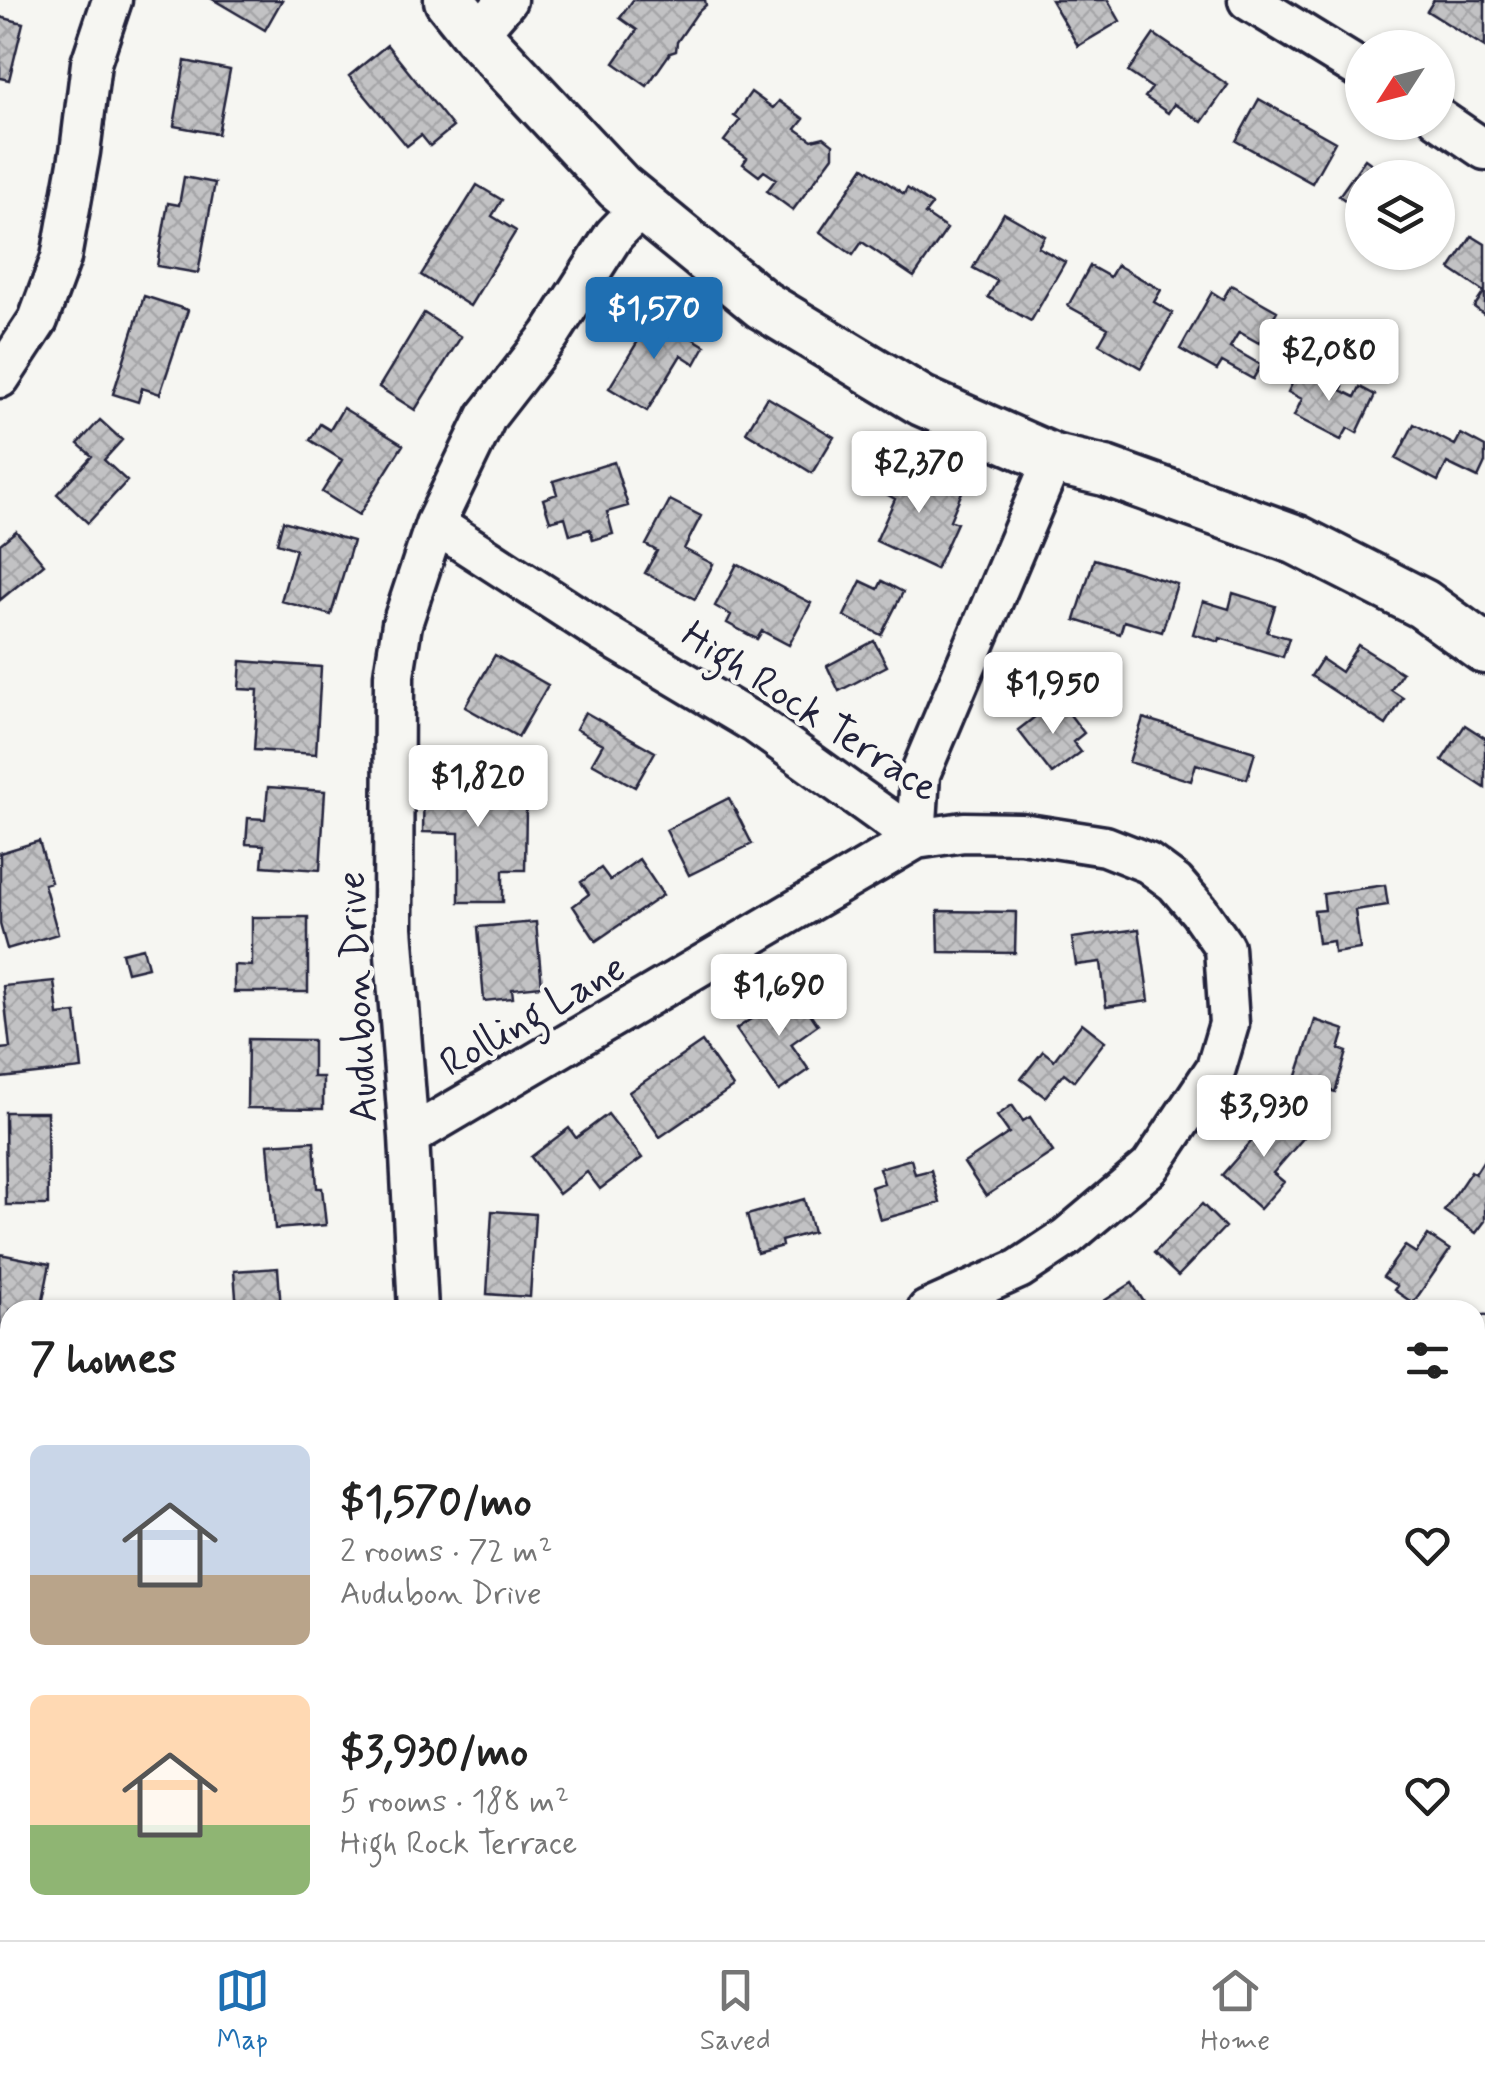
<!DOCTYPE html>
<html lang="en">
<head>
<meta charset="utf-8">
<style>
	body { margin:0; font-family:Mynerve,sans-serif; background:#f2f2f2; color:#222; height:100vh; display:flex; flex-direction:column; font-size:38px; white-space:nowrap }
	* { box-sizing:border-box; margin:0 }
	p { font-size:32px; color:#767676 }
	.icon { flex:none; width:55px; height:55px; fill:none; stroke:currentColor; stroke-width:2; stroke-linecap:round; stroke-linejoin:round }
	.map { position:relative; flex:1; overflow:hidden }
	.drawer { position:absolute; left:0px; top:1300px; width:1485px; height:640px; display:flex; flex-direction:column; background:#fff; border-radius:30px 30px 0 0; box-shadow:0 2px 8px #0004 }
	.drawer>* { flex:none }
	.needle { width:65px; rotate:234deg }
	.tools { position:absolute; left:1345px; top:30px; display:grid; gap:20px }
	.tools a { display:grid; place-items:center; width:110px; height:110px; border-radius:50%; background:#fff; box-shadow:0 2px 8px #0004; font-size:50px }
	.price { position:absolute; translate:-50% -85px; padding:0 22px; border-radius:10px; background:#fff; color:#222; font-size:32px; line-height:65px; filter:drop-shadow(0 2px 5px #0008) }
	.price::after { content:''; position:absolute; left:50%; top:60px; width:30px; height:22px; margin-left:-15px; background:inherit; clip-path:polygon(0 0,100% 0,50% 100%) }
	.price.selected { background:#1f6fb2; color:#fff }
	ul { padding:0; list-style:none }
	li { display:flex; align-items:center; gap:30px; height:250px; padding:0 30px }
	li span { display:grid; place-items:center; flex:none; width:280px; height:200px; border-radius:15px; color:#555 }
	li>.icon { margin-inline-start:auto }
	span .icon { width:120px; height:120px; fill:#fffc; stroke-width:1 }
	li b { font-size:42px }
	h2 { display:flex; justify-content:space-between; align-items:center; height:120px; padding:0 30px; font-size:42px }
	.menu { display:flex; justify-content:space-around; align-items:center; height:140px; border-top:2px solid #e0e0e0; background:#fff; font-size:28px; color:#767676 }
	.menu a { display:grid; justify-items:center; gap:5px }
	.menu .selected { color:#1f6fb2 }
	.map>svg:first-child { display:block }
</style>
</head>
<body>
<div class="map">
<svg width="1485" height="1940" viewBox="0 0 1485 1940">
	<defs>
		<pattern id="forest-firs" width="22" height="20" patternUnits="userSpaceOnUse" patternTransform="scale(2.5)"><rect width="22" height="20" fill="#d7d7d7"/><path d="M5 1l3.5 6h-7zM16 11l3.5 6h-7z" fill="#b8b8b9"/></pattern>
		<pattern id="park-tufts" width="24" height="20" patternUnits="userSpaceOnUse" patternTransform="scale(2.5)"><rect width="24" height="20" fill="#d7d7d7"/><path d="M3 7l-1-3M5 7V3M7 7l1-3M15 17l-1-3M17 17v-4M19 17l1-3" fill="none" stroke="#b8b8b9"/></pattern>
		<pattern id="building-cross-hatch" width="8" height="8" patternUnits="userSpaceOnUse" patternTransform="scale(2.5)"><rect width="8" height="8" fill="#c2c2c4"/><path d="M0 0l8 8M0 8l8-8" fill="none" stroke="#a6a6a9"/></pattern>
	</defs>
	<rect width="100%" height="100%" fill="#f6f6f2"/>
	<filter id="ink" filterUnits="userSpaceOnUse"><feTurbulence type="fractalNoise" baseFrequency=".01" numOctaves="2"/><feDisplacementMap in="SourceGraphic" scale="20" xChannelSelector="R" yChannelSelector="G"/><feConvolveMatrix kernelMatrix="1 2 1 2 8 2 1 2 1" color-interpolation-filters="sRGB"/></filter>
	<g filter="url(#ink)">
		<path fill="url(#forest-firs)" stroke="#7c7c89" stroke-width="2.5" d="M 1475,1905 L 1485,1910 L 1485,1940 L 1424,1940 L 1438,1930 L 1475,1930 Z"/>
		<path fill="url(#park-tufts)" stroke="#7c7c89" stroke-width="2.5" d="M 0,1785 L 10,1785 L 10,1851 L 0,1917 Z"/>
		<path fill="url(#building-cross-hatch)" stroke="#22223b" stroke-width="2.5" d="M 214,0 L 282,0 L 265,30 Z
			M 633,0 L 705,0 L 706,5 L 697,13 L 677,42 L 676,51 L 670,53 L 647,86 L 614,63 L 637,30 L 620,18 Z
			M 1051,0 L 1108,0 L 1120,21 L 1078,46 Z
			M 1434,0 L 1485,0 L 1485,47 L 1427,11 Z
			M 0,17 L 23,23 L 9,80 L 0,78 Z
			M 1154,34 L 1228,85 L 1202,122 L 1174,104 L 1168,113 L 1145,97 L 1152,88 L 1128,72 Z
			M 387,45 L 453,127 L 430,146 L 421,135 L 407,146 L 349,76 Z
			M 185,61 L 230,70 L 218,134 L 174,126 Z
			M 751,92 L 773,108 L 779,101 L 804,119 L 796,129 L 812,140 L 824,137 L 833,144 L 833,156 L 793,210 L 767,191 L 776,179 L 764,171 L 759,176 L 743,164 L 747,158 L 724,141 L 740,120 L 734,116 Z
			M 1259,99 L 1335,142 L 1312,183 L 1236,141 Z
			M 1365,159 L 1391,178 L 1362,178 L 1362,233 L 1351,225 L 1361,211 L 1339,196 Z
			M 864,167 L 904,194 L 907,188 L 932,205 L 925,214 L 947,229 L 914,277 L 862,242 L 853,255 L 820,232 Z
			M 184,177 L 215,183 L 198,273 L 157,266 L 168,203 L 179,205 Z
			M 477,185 L 502,200 L 492,216 L 516,231 L 470,306 L 421,275 Z
			M 1004,213 L 1045,236 L 1038,247 L 1065,262 L 1031,321 L 988,297 L 997,281 L 973,268 Z
			M 1472,236 L 1485,244 L 1485,315 L 1474,307 L 1484,292 L 1450,269 Z
			M 1117,265 L 1161,290 L 1154,302 L 1173,313 L 1141,368 L 1099,344 L 1108,328 L 1068,306 L 1090,266 L 1110,277 Z
			M 1231,285 L 1277,311 L 1259,343 L 1239,332 L 1230,347 L 1261,365 L 1253,379 L 1222,362 L 1217,370 L 1180,349 L 1212,292 L 1223,299 Z
			M 144,296 L 188,310 L 160,394 L 142,388 L 138,402 L 113,394 Z
			M 424,313 L 461,337 L 415,410 L 379,387 Z
			M 654,315 L 705,346 L 695,364 L 681,355 L 647,411 L 609,388 Z
			M 1301,365 L 1343,386 L 1341,390 L 1355,397 L 1360,387 L 1375,395 L 1357,433 L 1348,428 L 1341,440 L 1294,416 L 1302,399 L 1288,392 Z
			M 767,397 L 834,437 L 812,473 L 746,432 Z
			M 343,408 L 403,445 L 359,515 L 322,492 L 342,460 L 310,440 L 320,424 L 330,430 Z
			M 100,420 L 122,440 L 104,460 L 127,481 L 88,523 L 57,494 L 92,456 L 78,444 Z
			M 1414,424 L 1455,445 L 1461,434 L 1485,447 L 1485,463 L 1478,478 L 1447,463 L 1438,481 L 1396,459 Z
			M 614,462 L 628,506 L 607,512 L 613,534 L 593,540 L 590,529 L 570,535 L 565,517 L 550,521 L 543,499 L 557,494 L 553,481 Z
			M 892,466 L 906,473 L 909,467 L 962,492 L 950,520 L 957,523 L 936,569 L 876,541 L 895,499 L 881,491 Z
			M 670,500 L 701,516 L 684,549 L 713,564 L 695,599 L 645,573 L 657,551 L 646,545 Z
			M 283,521 L 353,541 L 331,615 L 281,601 L 296,549 L 277,543 Z
			M 16,531 L 44,564 L 0,600 L 0,544 Z
			M 1094,559 L 1177,584 L 1162,632 L 1124,621 L 1120,634 L 1075,620 Z
			M 737,564 L 811,603 L 789,645 L 762,631 L 757,639 L 727,623 L 731,615 L 715,606 Z
			M 861,581 L 878,589 L 882,581 L 903,592 L 881,635 L 844,616 Z
			M 1233,593 L 1275,606 L 1267,632 L 1289,638 L 1283,657 L 1220,638 L 1219,642 L 1193,634 L 1203,601 L 1229,609 Z
			M 874,641 L 887,666 L 839,691 L 827,666 Z
			M 1358,645 L 1402,673 L 1391,690 L 1403,698 L 1386,725 L 1311,676 L 1322,659 L 1341,672 Z
			M 495,655 L 548,685 L 518,737 L 465,707 Z
			M 241,661 L 321,667 L 316,754 L 254,750 L 258,690 L 239,689 Z
			M 1049,706 L 1055,713 L 1064,707 L 1084,733 L 1073,742 L 1081,752 L 1052,774 L 1018,730 Z
			M 585,712 L 655,752 L 635,787 L 592,763 L 603,744 L 576,729 Z
			M 1143,718 L 1255,752 L 1247,779 L 1196,764 L 1191,781 L 1129,762 Z
			M 1465,725 L 1485,738 L 1485,788 L 1442,760 Z
			M 464,770 L 506,771 L 506,806 L 526,807 L 525,870 L 503,870 L 503,902 L 459,902 L 459,833 L 423,832 L 424,778 L 464,778 Z
			M 268,787 L 325,791 L 320,870 L 262,866 L 264,845 L 246,844 L 248,818 L 265,819 Z
			M 729,798 L 752,844 L 689,875 L 666,830 Z
			M 39,841 L 51,882 L 44,884 L 58,934 L 7,949 L 0,924 L 0,853 Z
			M 639,859 L 663,895 L 596,941 L 573,906 L 589,894 L 581,882 L 601,868 L 610,880 Z
			M 1385,885 L 1388,905 L 1355,910 L 1360,949 L 1334,953 L 1333,941 L 1318,943 L 1314,911 L 1325,910 L 1323,894 Z
			M 938,911 L 1016,912 L 1015,953 L 939,952 Z
			M 252,917 L 308,917 L 308,992 L 234,992 L 234,965 L 252,966 Z
			M 536,922 L 542,986 L 512,989 L 513,998 L 484,1001 L 478,927 Z
			M 1139,929 L 1149,1001 L 1106,1007 L 1101,962 L 1076,965 L 1072,938 Z
			M 143,948 L 148,967 L 127,972 L 122,953 Z
			M 54,981 L 58,1015 L 76,1013 L 82,1069 L 0,1078 L 0,1049 L 10,1048 L 3,986 Z
			M 794,990 L 818,1025 L 791,1044 L 809,1070 L 779,1091 L 736,1029 Z
			M 1315,1020 L 1345,1030 L 1339,1049 L 1347,1052 L 1335,1092 L 1296,1079 Z
			M 1082,1023 L 1105,1041 L 1074,1081 L 1064,1073 L 1045,1097 L 1021,1079 L 1043,1051 L 1054,1060 Z
			M 248,1039 L 313,1040 L 313,1077 L 323,1077 L 323,1109 L 247,1108 Z
			M 702,1042 L 733,1087 L 660,1137 L 629,1092 Z
			M 1012,1105 L 1023,1121 L 1030,1117 L 1053,1152 L 986,1196 L 964,1163 L 1009,1133 L 997,1116 Z
			M 1278,1111 L 1306,1135 L 1273,1173 L 1284,1182 L 1260,1209 L 1222,1175 Z
			M 5,1112 L 47,1112 L 48,1205 L 6,1205 Z
			M 608,1114 L 642,1158 L 600,1189 L 587,1172 L 559,1194 L 531,1157 L 569,1128 L 576,1138 Z
			M 314,1141 L 317,1188 L 322,1188 L 326,1225 L 275,1229 L 268,1144 Z
			M 1485,1158 L 1485,1221 L 1476,1233 L 1444,1211 L 1471,1171 L 1475,1174 Z
			M 911,1159 L 915,1174 L 931,1170 L 940,1203 L 880,1220 L 871,1187 L 884,1183 L 879,1168 Z
			M 804,1199 L 813,1232 L 781,1241 L 782,1246 L 757,1253 L 747,1215 Z
			M 1202,1204 L 1225,1227 L 1178,1276 L 1154,1253 Z
			M 492,1211 L 535,1214 L 530,1297 L 487,1294 Z
			M 1428,1235 L 1450,1250 L 1413,1303 L 1394,1290 L 1397,1286 L 1383,1277 L 1405,1246 L 1416,1253 Z
			M 0,1254 L 50,1264 L 41,1310 L 10,1310 L 10,1385 L 0,1383 Z
			M 278,1268 L 281,1310 L 237,1310 L 234,1271 Z
			M 1132,1283 L 1149,1310 L 1090,1310 Z
			M 1480,1499 L 1485,1502 L 1485,1531 L 1475,1525 L 1475,1506 Z
			M 1485,1565 L 1485,1591 L 1475,1593 L 1475,1566 Z
			M 1475,1598 L 1482,1641 L 1475,1642 Z
			M 1475,1840 L 1485,1843 L 1485,1884 L 1475,1881 Z
			M 541,1930 L 573,1930 L 582,1940 L 530,1940 Z
			M 767,1930 L 791,1930 L 808,1934 L 807,1940 L 765,1940 Z"/>
		<g fill="none" stroke-linecap="round" stroke-linejoin="round">
			<g stroke="#22223b" stroke-width="45">
				<path id="minor" d="M 1248,0 L 1362,70
					M 477,35 L 507,0
					M 1438,118 L 1485,150
					M 0,378 L 38,320 L 61,258 L 80,152 L 91,63 L 112,0
					M 435,524 L 603,633 L 756,724 L 916,839 L 964,832 L 1021,833 L 1105,846 L 1148,863 L 1175,883 L 1199,911 L 1224,947 L 1229,1024 L 1216,1068 L 1150,1167 L 1067,1237 L 1019,1269 L 927,1310
					M 409,1137 L 916,839 L 920,774 L 1053,459
					M 418,1310 L 409,1137 L 393,928 L 394,675 L 402,624 L 435,524 L 487,416 L 550,335 L 614,235 L 641,207
					M 1475,1351 L 1485,1336
					M 1475,1759 L 1485,1762
					M 155,1940 L 179,1930
					M 425,1940 L 425,1930
					M 1172,1940 L 1175,1930"/>
			</g>
			<g stroke="#22223b" stroke-width="55">
				<path id="major" d="M 449,0 L 477,35 L 619,187 L 763,305 L 922,401 L 1053,459 L 1105,471 L 1297,540 L 1423,604 L 1485,649"/>
			</g>
			<use href="#minor" stroke="#f6f6f2" stroke-width="38"/>
			<use href="#major" stroke="#f6f6f2" stroke-width="48"/>
		</g>
	</g>
	<g text-anchor="middle" stroke-width="9" stroke-linejoin="round" paint-order="stroke">
		<g font-size="40" fill="#22223b" stroke="#f6f6f2">
			<text transform="translate(811 710) rotate(33)" y="14">High Rock Terrace</text>
			<text transform="translate(356 997) rotate(-93)" y="14">Audubon Drive</text>
			<text transform="translate(532 1014) rotate(-30)" y="14">Rolling Lane</text>
		</g>
	</g>
</svg>
<div class="tools">
<a><svg class="needle" viewBox="-14 -14 28 28"><path d="M0-13l5 13h-10z" fill="#e53935"/><path d="M0 13l5-13h-10z" fill="#767676"/></svg></a>
<a><svg class="icon" aria-label="layers" viewBox="0 0 24 24"><path d="M12 4l9 5-9 5-9-5zM3 14l9 5 9-5"/></svg></a>
</div>
<b class="price selected" style="left:654px;top:362px">$1,570</b>
<b class="price" style="left:1329px;top:404px">$2,080</b>
<b class="price" style="left:919px;top:516px">$2,370</b>
<b class="price" style="left:1053px;top:737px">$1,950</b>
<b class="price" style="left:478px;top:830px">$1,820</b>
<b class="price" style="left:779px;top:1039px">$1,690</b>
<b class="price" style="left:1264px;top:1160px">$3,930</b>
<section class="drawer">
<h2>7 homes<svg class="icon" aria-label="filters" viewBox="0 0 24 24"><path d="M4 7h16M4 17h16"/><circle cx="9" cy="7" r="2"/><circle cx="15" cy="17" r="2"/></svg></h2>
<ul>
<li><span style="background:linear-gradient(#c9d6e8 65%,#b9a48a 0)"><svg class="icon" aria-label="home" viewBox="0 0 24 24"><path d="M3 11l9-7 9 7M6 9v11h12V9"/></svg></span><div><b>$1,570/mo</b><p>2 rooms · 72 m²</p><p>Audubon Drive</p></div><svg class="icon" aria-label="heart" viewBox="0 0 24 24"><path d="M12 20l-8-8c-3-5 5-10 8-4 3-6 11-1 8 4z"/></svg></li>
<li><span style="background:linear-gradient(#ffd9b3 65%,#8fb573 0)"><svg class="icon" aria-label="home" viewBox="0 0 24 24"><path d="M3 11l9-7 9 7M6 9v11h12V9"/></svg></span><div><b>$3,930/mo</b><p>5 rooms · 188 m²</p><p>High Rock Terrace</p></div><svg class="icon" aria-label="heart" viewBox="0 0 24 24"><path d="M12 20l-8-8c-3-5 5-10 8-4 3-6 11-1 8 4z"/></svg></li>
</ul>
</section>
</div>
<nav class="menu">
<a class="selected"><svg class="icon" aria-label="map" viewBox="0 0 24 24"><path d="M3 6l6-2 6 2 6-2v14l-6 2-6-2-6 2zM9 4v14M15 6v14"/></svg>Map</a>
<a><svg class="icon" aria-label="saved" viewBox="0 0 24 24"><path d="M7 4h10v16l-5-4-5 4z"/></svg>Saved</a>
<a><svg class="icon" aria-label="home" viewBox="0 0 24 24"><path d="M3 11l9-7 9 7M6 9v11h12V9"/></svg>Home</a>
</nav>
</body>
</html>
